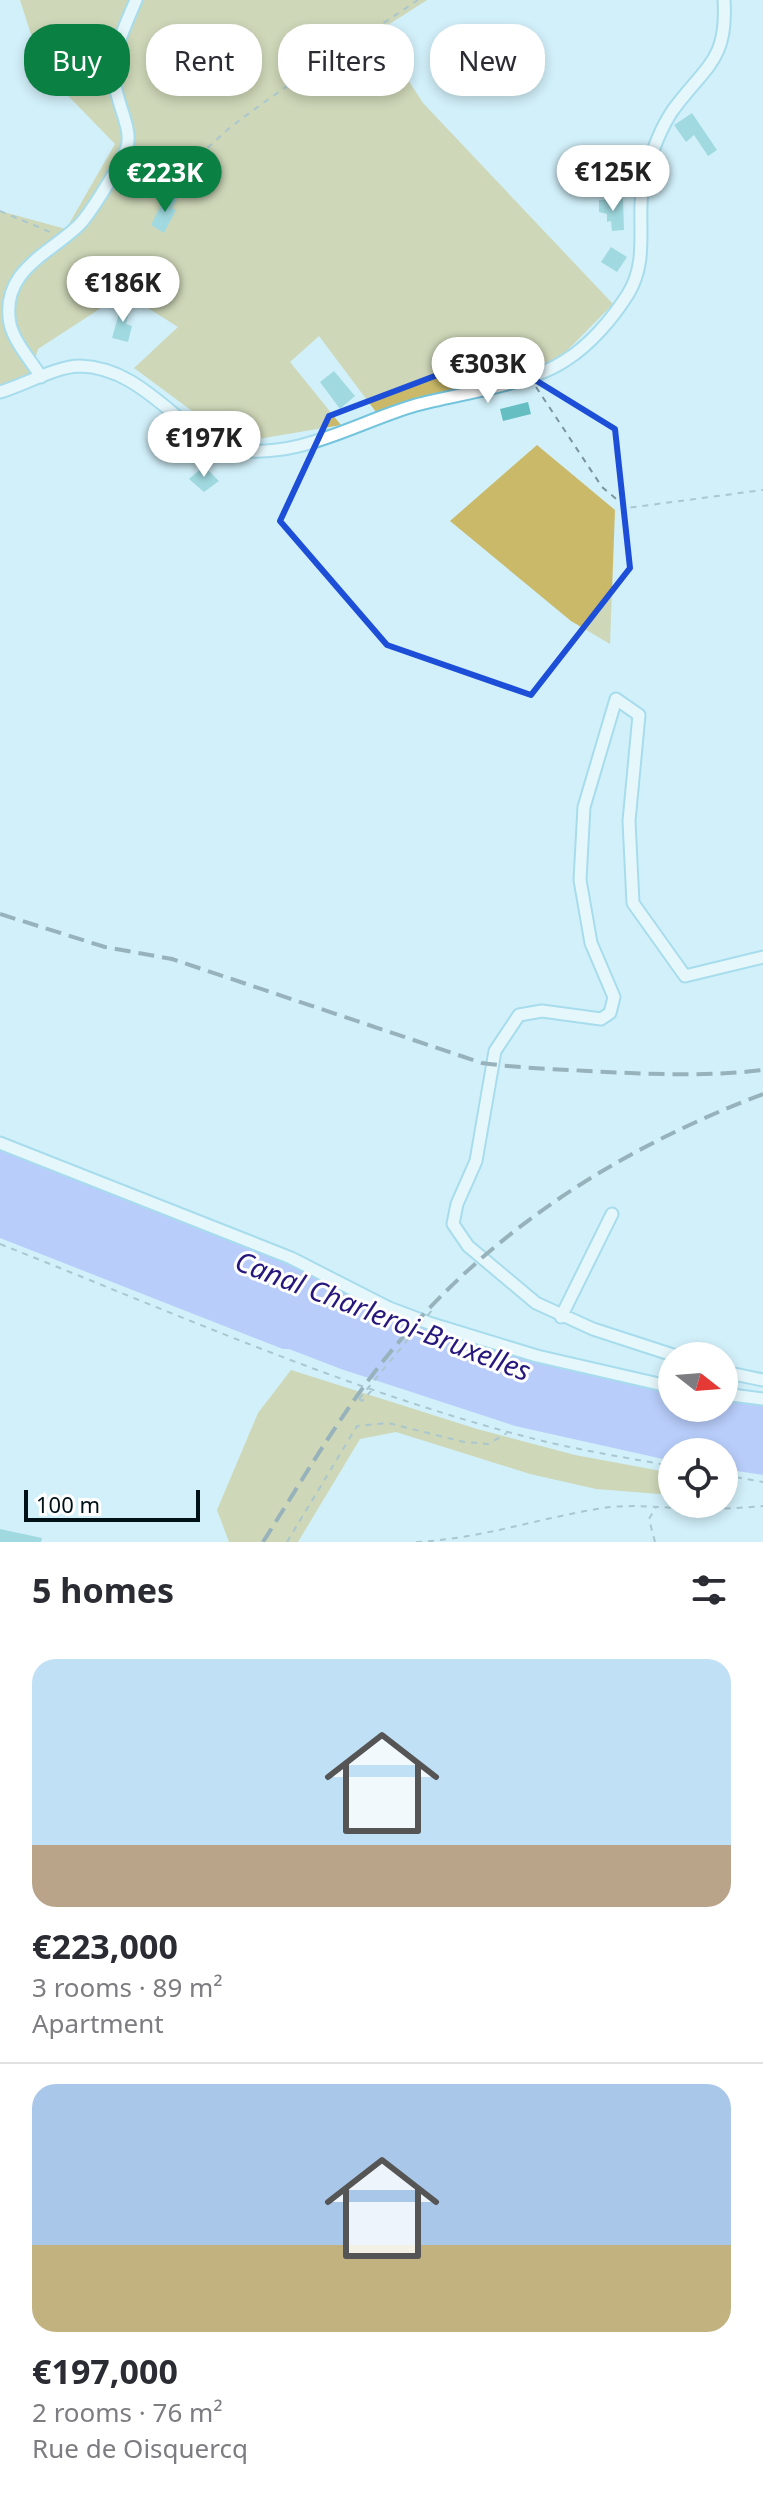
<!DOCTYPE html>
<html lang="en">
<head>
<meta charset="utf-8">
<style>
	body { margin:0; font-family:"Noto Sans",sans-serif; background:#f7f7f7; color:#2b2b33; height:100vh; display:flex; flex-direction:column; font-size:30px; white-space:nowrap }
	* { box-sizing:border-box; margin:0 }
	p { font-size:26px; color:#7c7c81 }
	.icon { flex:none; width:44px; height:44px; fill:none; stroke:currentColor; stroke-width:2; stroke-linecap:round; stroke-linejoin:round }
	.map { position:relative; height:1542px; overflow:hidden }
	.panel { display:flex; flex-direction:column; background:#fff; flex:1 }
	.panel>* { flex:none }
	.hud { position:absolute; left:24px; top:24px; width:716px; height:72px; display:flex; gap:16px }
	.needle { width:52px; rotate:107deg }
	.tools { position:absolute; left:658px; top:1342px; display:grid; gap:16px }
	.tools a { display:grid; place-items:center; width:80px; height:80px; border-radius:50%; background:#fff; box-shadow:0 4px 12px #0003; font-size:40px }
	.scale { position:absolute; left:24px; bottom:20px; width:176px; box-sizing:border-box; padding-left:8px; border:4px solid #001118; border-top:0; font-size:22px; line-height:28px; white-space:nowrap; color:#001118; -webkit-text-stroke:6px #fff; paint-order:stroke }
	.price { position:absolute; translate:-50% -68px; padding:0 18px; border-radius:28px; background:#fff; color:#222; font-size:26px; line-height:52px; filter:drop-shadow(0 2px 4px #0008) }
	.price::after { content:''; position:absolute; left:50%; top:48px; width:24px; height:18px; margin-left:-12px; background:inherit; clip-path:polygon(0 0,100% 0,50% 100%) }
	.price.on { background:#0b8043; color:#fff }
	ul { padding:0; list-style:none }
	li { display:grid; align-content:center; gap:16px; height:424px; padding:0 32px }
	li+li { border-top:2px solid #e1e1e2 }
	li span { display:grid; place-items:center; height:248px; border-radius:24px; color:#555 }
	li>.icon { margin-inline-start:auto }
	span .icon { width:144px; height:144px; fill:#fffc; stroke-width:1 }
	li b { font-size:34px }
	h2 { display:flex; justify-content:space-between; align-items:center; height:96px; padding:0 32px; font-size:34px }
	.tag { padding:0 28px; border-radius:32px; background:#fff; box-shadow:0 4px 12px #0003; font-size:28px; line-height:72px }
	.tag.on { background:#0b8043; color:#fff }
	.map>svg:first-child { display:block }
</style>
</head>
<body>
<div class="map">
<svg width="763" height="1542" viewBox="0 0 763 1542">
	<rect width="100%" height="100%" fill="#d2f0fa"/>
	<path fill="#c9b968" d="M 20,0 L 427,0 L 388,25 L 390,52 L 423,103 L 613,304 L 552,366 L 376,412 L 319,336 L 290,362 L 341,425 L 258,439 L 211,425 L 134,368 L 178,327 L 124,293 L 38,349 L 30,376 L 0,385 L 0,211 L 66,229 L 115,144 L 42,69 Z
		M 537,445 L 615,510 L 610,644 L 571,621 L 450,521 Z
		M 291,1370 L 477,1429 L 575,1455 L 672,1473 L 672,1495 L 596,1489 L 530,1474 L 396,1432 L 360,1439 L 298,1542 L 229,1542 L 217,1510 L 258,1413 Z"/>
	<path fill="#9aa3fb" d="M 0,1149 L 289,1262 L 388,1314 L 536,1361 L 672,1392 L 672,1408 L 724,1408 L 724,1401 L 763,1405 L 763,1475 L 724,1469 L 724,1452 L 672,1452 L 672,1461 L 515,1426 L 341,1369 L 289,1349 L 283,1349 L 0,1238 Z"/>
	<path fill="#65bfc2" d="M 692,113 L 717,150 L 708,156 L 694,135 L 686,142 L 674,125 Z
		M 167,193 L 177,199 L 172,208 L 176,210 L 164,233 L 151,225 Z
		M 623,199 L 624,230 L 612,231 L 611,221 L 607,222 L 607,214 L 599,212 L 599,200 Z
		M 611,247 L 627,257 L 617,272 L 601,262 Z
		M 122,303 L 131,305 L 126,324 L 132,326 L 128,342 L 112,338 Z
		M 334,371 L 355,396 L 340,409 L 320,382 Z
		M 528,402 L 531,414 L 503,421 L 500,409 Z
		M 204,466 L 219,481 L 204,492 L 189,479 Z
		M 0,1529 L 42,1538 L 41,1542 L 0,1542 Z"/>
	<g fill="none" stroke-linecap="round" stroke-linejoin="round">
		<g stroke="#73c4dc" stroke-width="15">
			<path id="minor" d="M 41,377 C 31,360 15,344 10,324 C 0,271 49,254 78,226 C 89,216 123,161 127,147 C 133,128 114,99 114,76 C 113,49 126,24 136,0
				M 0,392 C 24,385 57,366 80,366 C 125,367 156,400 189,426 C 201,436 214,447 230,449 C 298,461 354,423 416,405 C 461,393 529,385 566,360 C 590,345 613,318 628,294 C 651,257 634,216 645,177 C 651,154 660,129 673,110 C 705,66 728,61 724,0
				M 0,1143 L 291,1258 L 389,1308 L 429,1323 L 537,1356 L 672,1387
				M 561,1317 L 612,1214
				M 676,1356 L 593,1329 L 536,1303 L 468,1246 L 453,1224 L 457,1204 L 476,1161 L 495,1051 L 519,1015 L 542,1011 L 601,1019 L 610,1013 L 614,997 L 591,943 L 580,880 L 584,807 L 616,699 L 639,715 L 629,821 L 633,903 L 685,976 L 763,957
				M 724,1372 L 763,1380
				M 724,1394 L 763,1399"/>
		</g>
		<path stroke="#7b949c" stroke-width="2" stroke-dasharray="6 6" stroke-linecap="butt" d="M 134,158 C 146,173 160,173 178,167 C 200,159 213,141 231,127 C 290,81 356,42 418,0
			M 0,211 L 50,232
			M 536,387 L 602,487 L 627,508 L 763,490
			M 0,1244 C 172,1312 344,1389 523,1436 C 572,1449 622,1457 672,1466
			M 359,1399 L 362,1401 L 372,1390
			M 724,1475 L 763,1482
			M 287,1542 L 357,1426 L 388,1423 L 464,1442 L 488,1444 L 507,1433
			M 416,1542 C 479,1539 536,1519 597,1509 C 630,1503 663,1508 695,1509 C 718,1509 741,1508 763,1506
			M 655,1542 L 649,1519 L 656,1507"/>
		<use href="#minor" stroke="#fff" stroke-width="11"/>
		<path stroke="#51676f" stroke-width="4" stroke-dasharray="16 8" stroke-linecap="butt" d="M 0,914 L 105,947 L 172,959 L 482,1063 C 518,1068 553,1069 588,1071 C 647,1074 705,1077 763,1070
			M 263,1542 C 303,1479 341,1413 388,1355 C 488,1232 616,1150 763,1094"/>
		<path stroke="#7b949c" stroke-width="2" stroke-dasharray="6 6" stroke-linecap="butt" d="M 359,1399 L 433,1309"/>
	</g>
	<path d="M0 0H763V1542H0ZM 493,354 L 615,429 L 630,568 L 531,695 L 387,645 L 280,521 L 329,416 Z" fill="#d2f0fa" fill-opacity=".55" fill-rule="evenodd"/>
	<path fill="none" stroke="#1d4ed8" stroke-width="6" stroke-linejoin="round" d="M 493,354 L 615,429 L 630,568 L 531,695 L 387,645 L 280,521 L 329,416 Z"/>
	<g text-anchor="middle" stroke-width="6" stroke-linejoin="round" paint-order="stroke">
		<g font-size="28" font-style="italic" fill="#26177c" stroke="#fff">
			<text transform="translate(383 1316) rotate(21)" y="10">Canal Charleroi-Bruxelles</text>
		</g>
	</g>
</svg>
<div class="tools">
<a><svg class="needle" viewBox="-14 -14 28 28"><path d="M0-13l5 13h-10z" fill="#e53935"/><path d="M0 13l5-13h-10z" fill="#7c7c81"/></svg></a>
<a><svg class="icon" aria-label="locate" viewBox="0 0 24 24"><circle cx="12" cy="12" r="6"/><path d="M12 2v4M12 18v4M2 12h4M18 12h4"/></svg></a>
</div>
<div class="scale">100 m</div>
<b class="price" style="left:613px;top:213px">€125K</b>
<b class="price on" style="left:165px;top:214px">€223K</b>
<b class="price" style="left:123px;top:324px">€186K</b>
<b class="price" style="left:488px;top:405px">€303K</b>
<b class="price" style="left:204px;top:479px">€197K</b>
<div class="hud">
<a class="tag on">Buy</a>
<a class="tag">Rent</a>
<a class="tag">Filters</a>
<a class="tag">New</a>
</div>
</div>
<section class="panel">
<h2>5 homes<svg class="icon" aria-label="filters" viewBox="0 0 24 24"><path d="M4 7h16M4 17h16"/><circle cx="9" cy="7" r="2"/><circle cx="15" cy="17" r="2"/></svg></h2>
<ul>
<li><span style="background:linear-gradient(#bfe0f5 75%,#b9a48a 0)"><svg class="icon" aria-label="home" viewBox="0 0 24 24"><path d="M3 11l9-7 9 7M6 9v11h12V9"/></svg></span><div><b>€223,000</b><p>3 rooms · 89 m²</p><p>Apartment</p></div></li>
<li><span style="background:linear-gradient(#a9c7e8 65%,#c2b280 0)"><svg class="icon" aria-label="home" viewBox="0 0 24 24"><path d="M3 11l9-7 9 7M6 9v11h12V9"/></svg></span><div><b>€197,000</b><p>2 rooms · 76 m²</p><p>Rue de Oisquercq</p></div></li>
</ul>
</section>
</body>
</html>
